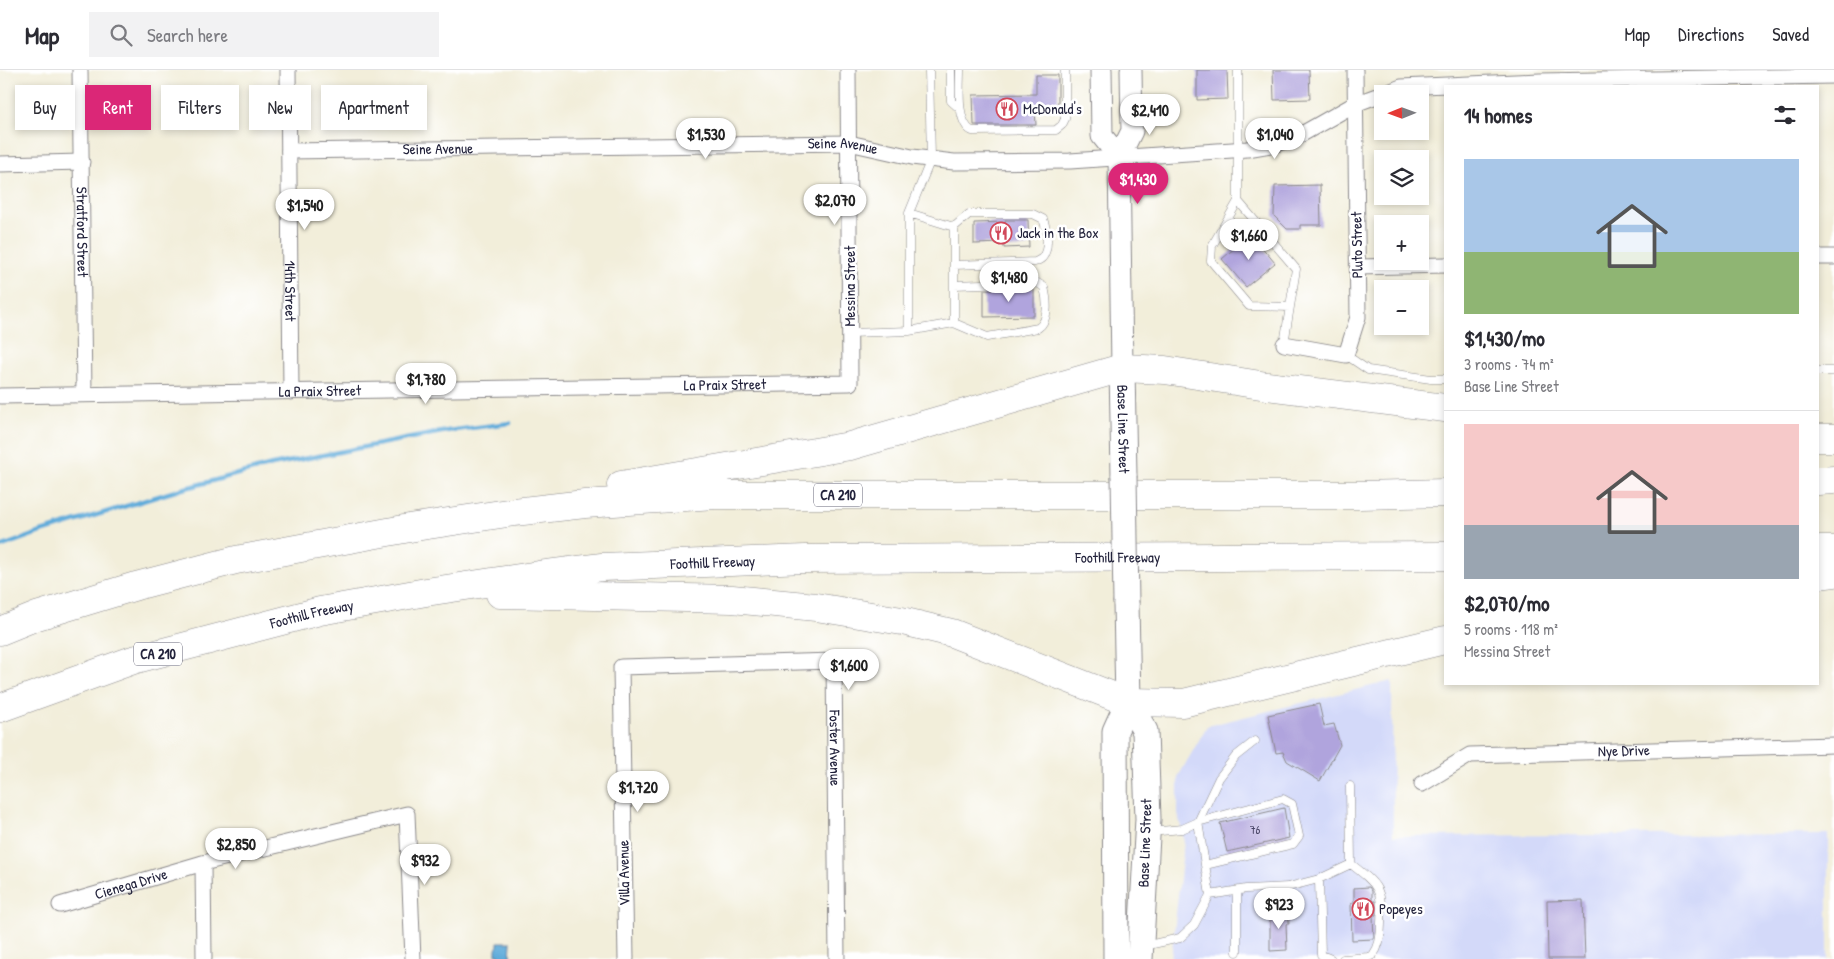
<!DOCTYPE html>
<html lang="en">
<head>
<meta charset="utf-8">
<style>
	body { margin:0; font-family:"Patrick Hand",sans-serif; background:#f2f2f3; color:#2b2b33; height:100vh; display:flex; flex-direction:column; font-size:19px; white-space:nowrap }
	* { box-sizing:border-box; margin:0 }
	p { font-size:16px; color:#7c7c81 }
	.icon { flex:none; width:28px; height:28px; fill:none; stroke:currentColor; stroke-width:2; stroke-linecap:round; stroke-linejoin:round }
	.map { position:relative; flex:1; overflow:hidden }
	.sheet { position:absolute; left:1444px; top:15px; width:375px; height:600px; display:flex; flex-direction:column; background:#fff; border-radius:0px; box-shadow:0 2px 8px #0003 }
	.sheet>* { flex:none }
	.banner { position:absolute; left:15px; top:15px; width:475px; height:45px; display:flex; gap:10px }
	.needle { width:32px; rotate:269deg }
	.buttons { position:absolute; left:1374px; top:15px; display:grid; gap:10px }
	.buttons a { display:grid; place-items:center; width:55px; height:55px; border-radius:0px; background:#fff; box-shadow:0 2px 8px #0003; font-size:25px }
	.price { position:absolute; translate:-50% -42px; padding:0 11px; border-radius:18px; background:#fff; color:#222; font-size:16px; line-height:32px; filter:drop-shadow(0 1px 2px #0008) }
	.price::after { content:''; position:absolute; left:50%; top:30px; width:15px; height:11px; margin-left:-8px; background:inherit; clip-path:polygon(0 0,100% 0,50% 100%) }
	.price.active { background:#db2777; color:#fff }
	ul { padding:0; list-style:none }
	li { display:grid; align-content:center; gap:10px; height:265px; padding:0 20px }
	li+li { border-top:1px solid #e1e1e2 }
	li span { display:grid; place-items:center; height:155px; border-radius:0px; color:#555 }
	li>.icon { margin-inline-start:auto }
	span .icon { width:90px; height:90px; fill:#fffc; stroke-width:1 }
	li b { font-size:21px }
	h2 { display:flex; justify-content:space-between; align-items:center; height:60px; padding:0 20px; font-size:21px }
	.pill { padding:0 18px; border-radius:0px; background:#fff; box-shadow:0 2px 8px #0003; font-size:18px; line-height:45px }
	.pill.active { background:#db2777; color:#fff }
	header { display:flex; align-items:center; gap:30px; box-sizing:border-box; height:70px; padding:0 25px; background:#fff; border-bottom:1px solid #e1e1e2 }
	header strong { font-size:24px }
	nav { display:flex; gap:28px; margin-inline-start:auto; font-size:18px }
	.search { width:350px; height:45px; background:#f2f2f3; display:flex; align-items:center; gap:12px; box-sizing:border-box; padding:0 18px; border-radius:0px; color:#7c7c81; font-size:19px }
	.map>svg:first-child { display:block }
</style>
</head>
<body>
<header>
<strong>Map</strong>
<div class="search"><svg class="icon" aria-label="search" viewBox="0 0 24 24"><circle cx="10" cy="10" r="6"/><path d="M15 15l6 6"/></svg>Search here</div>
<nav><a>Map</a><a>Directions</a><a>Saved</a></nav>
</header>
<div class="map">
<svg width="1834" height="889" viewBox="0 0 1834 889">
	<rect width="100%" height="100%" fill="#fff"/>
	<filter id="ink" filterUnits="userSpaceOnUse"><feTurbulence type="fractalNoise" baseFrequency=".02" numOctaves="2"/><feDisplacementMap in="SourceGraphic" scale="10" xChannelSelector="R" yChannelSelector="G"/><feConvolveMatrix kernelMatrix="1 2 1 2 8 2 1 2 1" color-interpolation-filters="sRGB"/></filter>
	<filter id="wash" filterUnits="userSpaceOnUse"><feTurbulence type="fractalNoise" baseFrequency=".0096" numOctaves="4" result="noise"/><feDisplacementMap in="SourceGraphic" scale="20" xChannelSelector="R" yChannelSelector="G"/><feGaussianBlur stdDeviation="1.12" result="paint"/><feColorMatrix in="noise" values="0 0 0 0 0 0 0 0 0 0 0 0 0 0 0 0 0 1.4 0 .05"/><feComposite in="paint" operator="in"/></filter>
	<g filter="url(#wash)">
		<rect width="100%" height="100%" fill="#f2eeda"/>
		<path fill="#d3d9f9" d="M 1392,611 L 1393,766 L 1828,764 L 1828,889 L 1171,889 L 1184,772 L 1178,744 L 1178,707 L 1207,656 Z"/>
		<path fill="#61acda" stroke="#42678a" d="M 498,872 L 511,872 L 510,889 L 499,889 L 499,884 L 496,884 L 496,878 L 498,876 Z"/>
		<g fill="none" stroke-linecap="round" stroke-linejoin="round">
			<path stroke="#61acda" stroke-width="4.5" d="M 0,477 L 41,462 L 182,419 L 272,395 L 447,361 L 510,353"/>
		</g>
		<g id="blocks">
			<path fill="#b0a4dd" d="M 1197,0 L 1227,0 L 1228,29 L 1197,30 Z
				M 1273,0 L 1309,0 L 1310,29 L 1274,30 Z
				M 1036,5 L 1058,5 L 1058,38 L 1035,39 L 1036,55 L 974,55 L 973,25 L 1036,24 Z
				M 1320,115 L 1321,155 L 1300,155 L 1300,159 L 1287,159 L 1274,146 L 1275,116 Z
				M 1005,150 L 1028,150 L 1029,177 L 1004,178 L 1004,173 L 974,174 L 974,153 L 1005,152 Z
				M 1251,164 L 1275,193 L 1246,217 L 1222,189 Z
				M 1034,218 L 1034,246 L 984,247 L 984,220 Z
				M 1319,634 L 1324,656 L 1334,654 L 1340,675 L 1320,711 L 1287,691 L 1283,682 L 1276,683 L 1268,645 Z
				M 1284,738 L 1289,768 L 1227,782 L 1220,753 Z
				M 1369,817 L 1372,821 L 1372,831 L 1375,831 L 1375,833 L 1376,845 L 1373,845 L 1374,869 L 1352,870 L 1351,833 L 1354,833 L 1354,818 Z
				M 1583,830 L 1585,889 L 1548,889 L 1547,831 Z
				M 1270,840 L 1288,840 L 1289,854 L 1286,854 L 1287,880 L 1270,881 Z"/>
		</g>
	</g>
	<g filter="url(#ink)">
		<use href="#blocks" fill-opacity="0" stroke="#8a888a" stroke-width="1"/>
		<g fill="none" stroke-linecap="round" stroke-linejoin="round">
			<g stroke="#8a888a" stroke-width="9">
				<path id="lane" d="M 951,0 L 951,31 L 960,39
					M 960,0 C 960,16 956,53 972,61 L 1056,60 L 1062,55 L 1065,49 L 1065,0
					M 1238,0 L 1238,131 L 1296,199 L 1284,274
					M 1238,131 L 1212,176 L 1211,191 L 1249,236 L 1290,237
					M 954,195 L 1035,192 C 1037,191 1040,190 1042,188 C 1050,179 1047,159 1043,149 L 1033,144 L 969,144 L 954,157
					M 954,253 L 987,267 L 1038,258 C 1050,250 1047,229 1044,217 L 1036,212 L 954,215
					M 909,261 L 954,253 L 954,157 L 909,143
					M 850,263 L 909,261 L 909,143 L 931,89 L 929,0
					M 1346,285 L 1368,300 L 1431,309 L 1445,309
					M 1818,301 L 1834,301
					M 1198,752 L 1283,729 L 1292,734 L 1299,766 L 1293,774 L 1205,795
					M 1198,752 L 1219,708 L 1236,686 L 1255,671
					M 1150,762 L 1182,759 L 1198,752 L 1210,825
					M 1319,809 L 1321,885 L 1331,889
					M 1237,821 L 1237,882
					M 1144,876 L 1180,868 L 1194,855 L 1210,825 L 1246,819 L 1288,817 L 1319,809 L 1351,794 L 1350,716
					M 1343,889 L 1369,887 L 1373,885 C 1380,876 1381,864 1381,854 C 1383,819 1378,815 1351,794"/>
			</g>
			<g stroke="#8a888a" stroke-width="17">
				<g id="street">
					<path id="s1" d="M 80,0 L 84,324"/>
					<path id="s2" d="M 288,0 L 291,322"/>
					<path d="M 1384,24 L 1401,17 L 1540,11 L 1834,6"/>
					<path id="s3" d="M 289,81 L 849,73 L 912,87 L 954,92 L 1070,91 L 1247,79 L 1276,74 L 1302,64 L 1355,34 L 1382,24"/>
					<path d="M 0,94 L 82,92"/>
					<path d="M 1818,187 L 1834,187"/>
					<path d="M 1358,197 L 1445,195"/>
					<path d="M 1284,274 L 1346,285 L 1358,247 L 1355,0"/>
					<path id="s4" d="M 0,326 L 850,313 L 848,0"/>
					<path id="s5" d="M 1422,714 L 1470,685 L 1834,675"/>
					<path d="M 203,793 L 204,889"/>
					<path id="s6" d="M 60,835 L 203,793 L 407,744 L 413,889"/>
					<path id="s7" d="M 626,889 L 621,597 L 834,591 L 837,889"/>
				</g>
			</g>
			<g stroke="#8a888a" stroke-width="23">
				<path id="secondary" d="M 1101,0 L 1102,66 L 1119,87
					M 1122,298 L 1119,87 L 1132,61 L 1131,0"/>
			</g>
			<g stroke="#8a888a" stroke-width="27">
				<g id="primary">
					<path id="s8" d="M 1122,298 L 1124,406"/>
					<path d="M 1128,632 L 1145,661 L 1148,749 L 1140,889"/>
					<path d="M 1116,889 L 1115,661 L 1128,632 L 1126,533"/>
				</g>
			</g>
			<g stroke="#8a888a" stroke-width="29">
				<g id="highway">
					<path d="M 1818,368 L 1834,368"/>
					<path d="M 1818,411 L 1834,410"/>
					<path d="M 621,415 L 850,376 L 1122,298 L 1165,300 L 1267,316 L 1445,338"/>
					<path d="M 1818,480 L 1834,480"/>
					<path d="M 1818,505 L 1834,503"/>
					<path d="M 500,524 L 732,529 L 816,537 L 902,551 L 952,563 L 1128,632 L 1183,633 L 1445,570"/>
					<path d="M 0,561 L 37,546 L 136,516 L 236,490 L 415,457 L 514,442 L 585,434 L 714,425 L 1360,425 L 1445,423"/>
					<path id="s9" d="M 0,638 L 133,590 L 320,541 L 426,522 L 539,505 L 602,497 L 805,489 L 1445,486"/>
				</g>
			</g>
			<use href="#lane" stroke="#fff" stroke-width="8"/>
			<use href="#street" stroke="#fff" stroke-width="15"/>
			<use href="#secondary" stroke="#fff" stroke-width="21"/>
			<use href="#primary" stroke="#fff" stroke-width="25"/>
			<use href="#highway" stroke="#fff" stroke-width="28"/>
			<g stroke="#8a888a" stroke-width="27" stroke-linecap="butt">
				<path id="primary-bridge" d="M 1124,406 L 1126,533"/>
			</g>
			<use href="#primary-bridge" stroke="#fff" stroke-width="25"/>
		</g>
	</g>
	<defs>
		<g id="restaurant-ring" transform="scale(1.125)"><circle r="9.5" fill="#fff" stroke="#d1495b" stroke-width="1.5"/><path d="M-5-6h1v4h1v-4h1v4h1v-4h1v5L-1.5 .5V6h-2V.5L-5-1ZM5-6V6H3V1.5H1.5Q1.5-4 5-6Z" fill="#d1495b"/></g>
	</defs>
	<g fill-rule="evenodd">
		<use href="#restaurant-ring" x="1007" y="39"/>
		<use href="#restaurant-ring" x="1001" y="163"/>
		<use href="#restaurant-ring" x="1363" y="839"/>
	</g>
	<g text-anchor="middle" stroke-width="5" stroke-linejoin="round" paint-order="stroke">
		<g font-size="12" fill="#464264">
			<text x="1255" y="764">76</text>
		</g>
		<g fill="#fff" stroke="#646476" stroke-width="1">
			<rect x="814" y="413.5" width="48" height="23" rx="4"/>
			<rect x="134" y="572.5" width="48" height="23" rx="4"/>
		</g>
		<g font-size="14" font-weight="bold" fill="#22223b">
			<text x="838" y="430">CA 210</text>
			<text x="158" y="589">CA 210</text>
		</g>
		<g font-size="15" fill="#22223b" stroke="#fff" text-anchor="start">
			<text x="1023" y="44">McDonald's</text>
			<text x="1017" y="168">Jack in the Box</text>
			<text x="1379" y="844">Popeyes</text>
		</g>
		<g font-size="15" fill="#22223b" stroke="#fff">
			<text dy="5" stroke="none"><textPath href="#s3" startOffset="554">Seine Avenue</textPath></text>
			<text dy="5" stroke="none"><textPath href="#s3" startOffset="149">Seine Avenue</textPath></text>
			<text dy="5" stroke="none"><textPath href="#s1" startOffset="162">Stratford Street</textPath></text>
			<text transform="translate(1357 175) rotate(-91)" y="5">Pluto Street</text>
			<text transform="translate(850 216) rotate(-90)" y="5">Messina Street</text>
			<text dy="5" stroke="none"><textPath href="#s2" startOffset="221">14th Street</textPath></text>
			<text dy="5" stroke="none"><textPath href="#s4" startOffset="725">La Praix Street</textPath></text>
			<text dy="5" stroke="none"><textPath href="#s4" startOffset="320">La Praix Street</textPath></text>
			<text dy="5" stroke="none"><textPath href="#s8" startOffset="61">Base Line Street</textPath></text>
			<text dy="5" stroke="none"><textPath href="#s9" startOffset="1136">Foothill Freeway</textPath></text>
			<text dy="5" stroke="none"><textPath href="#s9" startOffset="731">Foothill Freeway</textPath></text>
			<text dy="5" stroke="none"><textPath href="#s9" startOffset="326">Foothill Freeway</textPath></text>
			<text dy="5" stroke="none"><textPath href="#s7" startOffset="592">Foster Avenue</textPath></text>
			<text dy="5" stroke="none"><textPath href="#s5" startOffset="210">Nye Drive</textPath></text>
			<text transform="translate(1145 773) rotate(-88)" y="5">Base Line Street</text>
			<text transform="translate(624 803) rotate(-91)" y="5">Villa Avenue</text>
			<text dy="5" stroke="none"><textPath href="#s6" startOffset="74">Cienega Drive</textPath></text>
		</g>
	</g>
</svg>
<div class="buttons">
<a><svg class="needle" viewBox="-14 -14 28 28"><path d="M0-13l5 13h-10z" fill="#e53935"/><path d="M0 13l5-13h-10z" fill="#7c7c81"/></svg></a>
<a><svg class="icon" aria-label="layers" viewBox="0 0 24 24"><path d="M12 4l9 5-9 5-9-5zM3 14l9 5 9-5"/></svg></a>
<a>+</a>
<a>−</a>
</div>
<b class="price" style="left:1150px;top:66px">$2,410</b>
<b class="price" style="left:706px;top:90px">$1,530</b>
<b class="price" style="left:1275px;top:90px">$1,040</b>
<b class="price active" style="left:1138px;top:135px">$1,430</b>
<b class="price" style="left:835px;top:156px">$2,070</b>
<b class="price" style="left:305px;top:161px">$1,540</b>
<b class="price" style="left:1249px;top:191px">$1,660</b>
<b class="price" style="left:1009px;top:233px">$1,480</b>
<b class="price" style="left:426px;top:335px">$1,780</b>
<b class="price" style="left:849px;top:621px">$1,600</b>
<b class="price" style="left:638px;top:743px">$1,720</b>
<b class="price" style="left:236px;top:800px">$2,850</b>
<b class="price" style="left:425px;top:816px">$932</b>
<b class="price" style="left:1279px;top:860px">$923</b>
<div class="banner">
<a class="pill">Buy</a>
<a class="pill active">Rent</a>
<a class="pill">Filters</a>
<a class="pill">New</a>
<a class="pill">Apartment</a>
</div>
<section class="sheet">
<h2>14 homes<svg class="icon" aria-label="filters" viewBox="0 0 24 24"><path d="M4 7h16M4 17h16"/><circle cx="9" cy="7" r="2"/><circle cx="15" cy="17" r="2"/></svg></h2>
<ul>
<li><span style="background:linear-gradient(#a9c7e8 60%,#8fb573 0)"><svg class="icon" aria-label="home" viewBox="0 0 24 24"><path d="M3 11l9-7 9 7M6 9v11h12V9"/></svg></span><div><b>$1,430/mo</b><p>3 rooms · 74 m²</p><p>Base Line Street</p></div></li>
<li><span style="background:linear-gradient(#f6c9c9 65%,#9aa5b1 0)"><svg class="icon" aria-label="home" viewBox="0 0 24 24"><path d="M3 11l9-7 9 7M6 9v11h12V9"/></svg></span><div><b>$2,070/mo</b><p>5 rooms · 118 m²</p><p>Messina Street</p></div></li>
</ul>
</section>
</div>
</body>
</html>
